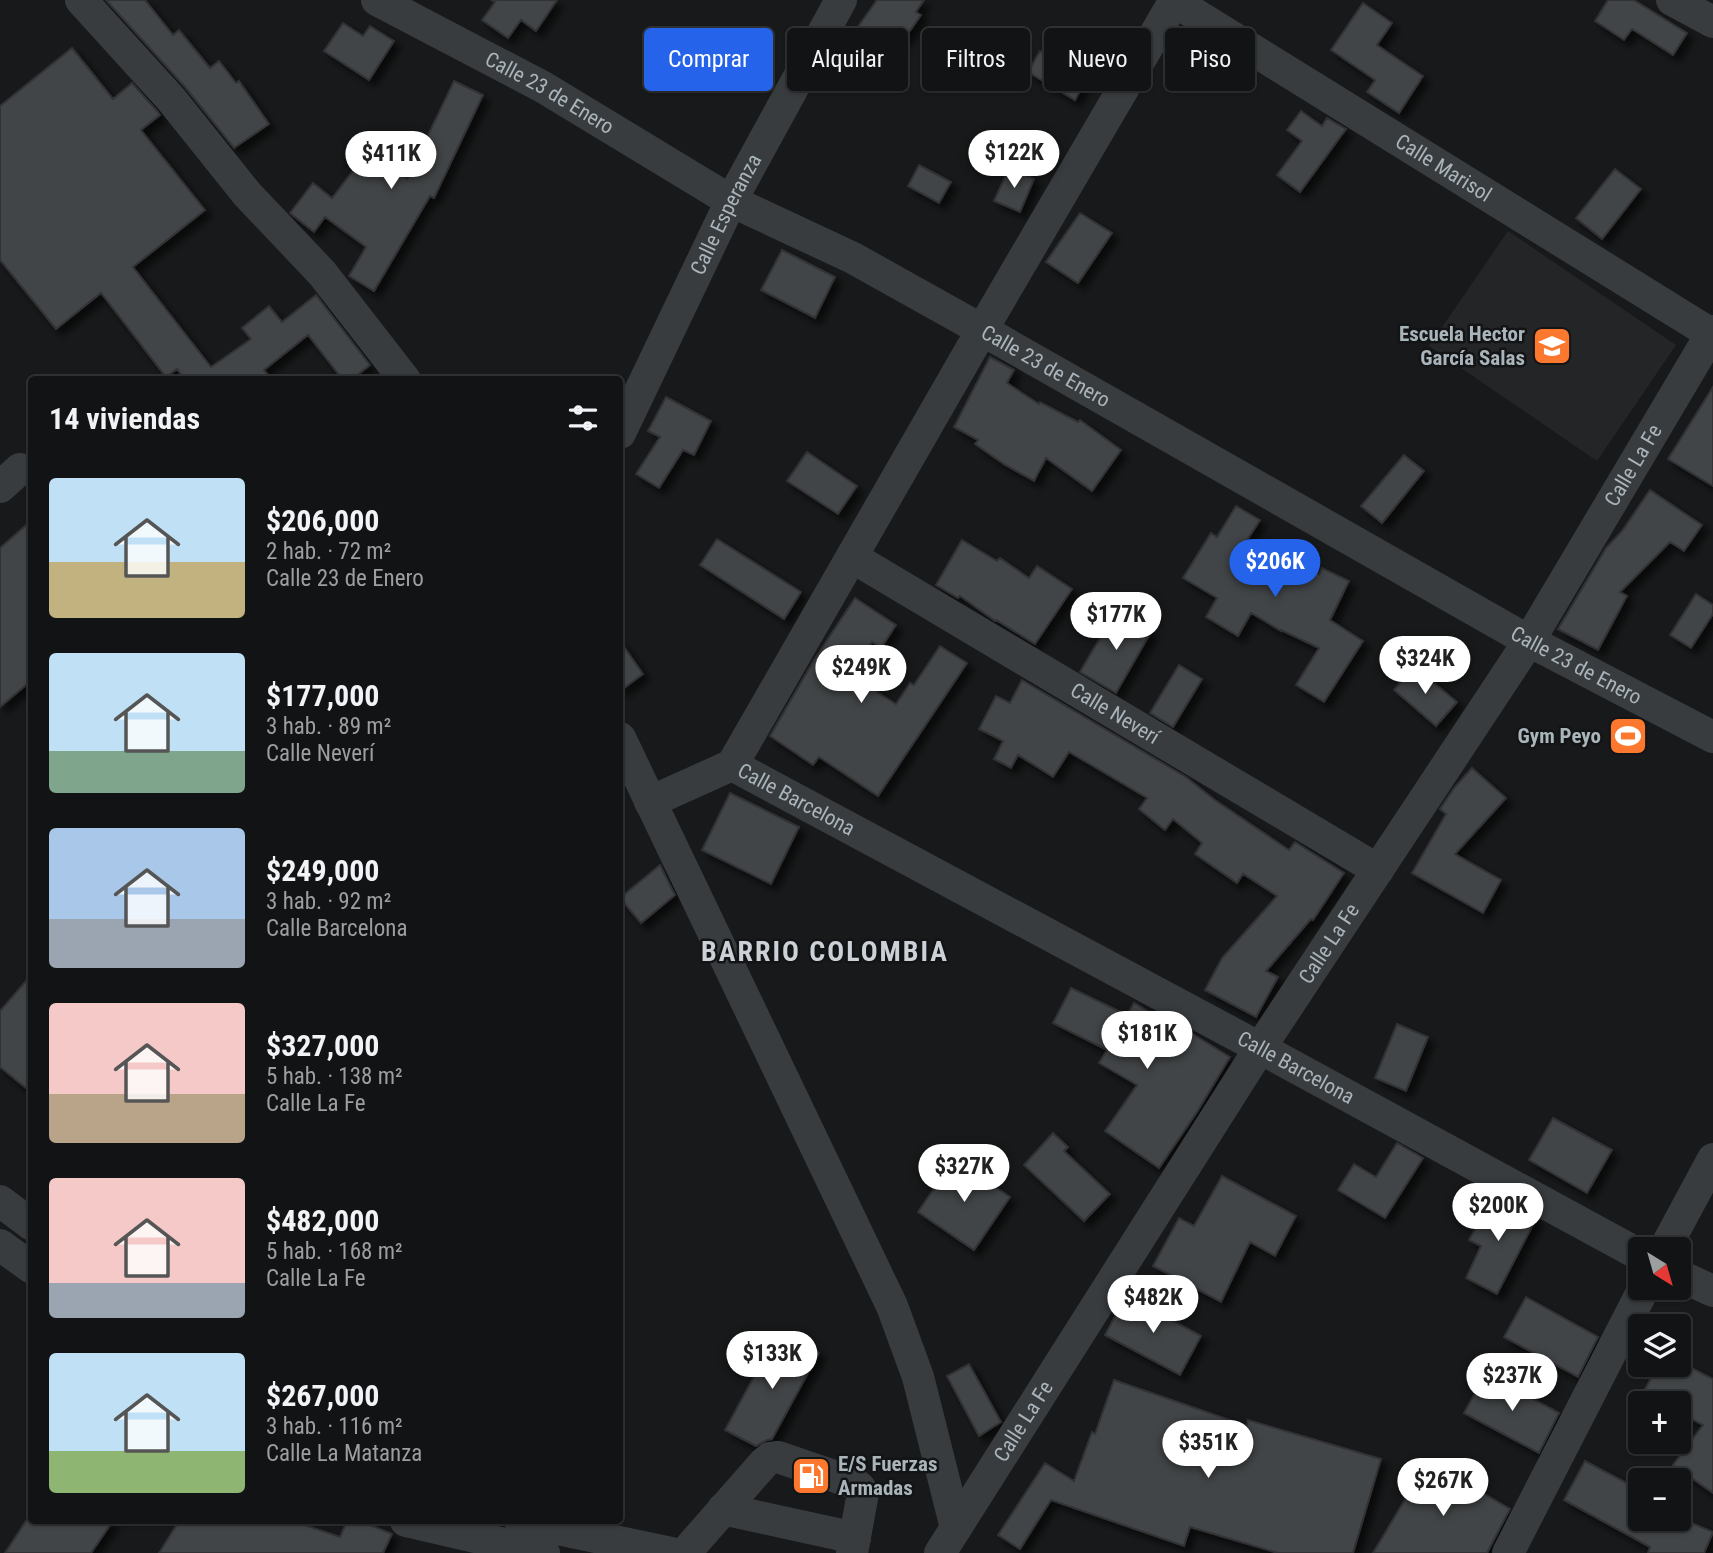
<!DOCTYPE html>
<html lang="es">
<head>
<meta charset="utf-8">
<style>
	body { margin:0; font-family:"Roboto Condensed",sans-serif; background:#1b1c1d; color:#f1f3f6; height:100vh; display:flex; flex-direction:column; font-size:26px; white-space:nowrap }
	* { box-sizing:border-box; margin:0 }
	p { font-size:23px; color:#9c9ea0 }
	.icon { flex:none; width:38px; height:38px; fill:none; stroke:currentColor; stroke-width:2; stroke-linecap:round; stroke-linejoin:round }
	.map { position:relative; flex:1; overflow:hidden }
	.side { position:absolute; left:28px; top:376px; width:595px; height:1148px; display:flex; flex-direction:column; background:#121314; border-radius:7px; box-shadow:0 2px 5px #0004,0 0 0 2px #313234 }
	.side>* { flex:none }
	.guide { position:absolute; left:644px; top:28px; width:665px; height:63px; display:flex; gap:14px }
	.needle { width:46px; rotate:143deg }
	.controls { position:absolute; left:1628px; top:1237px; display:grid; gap:14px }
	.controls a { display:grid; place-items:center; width:63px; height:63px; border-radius:7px; background:#121314; box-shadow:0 2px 5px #0004,0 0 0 2px #313234; font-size:35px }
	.price { position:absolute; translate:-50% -60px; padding:0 16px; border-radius:24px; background:#fff; color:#222; font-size:23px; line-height:46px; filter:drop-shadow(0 2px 4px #0008) }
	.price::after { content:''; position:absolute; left:50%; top:42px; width:21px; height:16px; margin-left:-10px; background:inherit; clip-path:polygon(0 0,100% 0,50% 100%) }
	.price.selected { background:#2563eb; color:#fff }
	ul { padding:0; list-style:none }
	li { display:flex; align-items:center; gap:21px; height:175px; padding:0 21px }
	li span { display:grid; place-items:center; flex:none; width:196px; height:140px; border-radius:7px; color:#555 }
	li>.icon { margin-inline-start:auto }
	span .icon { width:84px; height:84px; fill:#fffc; stroke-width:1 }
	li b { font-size:30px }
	h2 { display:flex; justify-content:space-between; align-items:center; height:84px; padding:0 21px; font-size:30px }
	.chip { padding:0 24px; border-radius:7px; background:#121314; box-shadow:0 2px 5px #0004,0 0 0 2px #313234; font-size:24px; line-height:63px }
	.chip.selected { background:#2563eb; color:#fff }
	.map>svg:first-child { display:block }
</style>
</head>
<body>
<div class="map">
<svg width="1713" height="1553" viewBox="0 0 1713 1553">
	<defs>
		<filter id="shadow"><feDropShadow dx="6" dy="6" stdDeviation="3.5" flood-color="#0009"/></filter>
	</defs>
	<rect width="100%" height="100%" fill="#18191a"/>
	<path fill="#242527" d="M 1508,231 L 1676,345 L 1597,461 L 1429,346 Z"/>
	<path fill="#424447" stroke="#323336" stroke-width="2" filter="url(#shadow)" d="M 106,0 L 145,0 L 173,35 L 179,30 L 210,68 L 219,61 L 236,83 L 239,81 L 269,124 L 234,148 L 185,87 Z
		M 491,0 L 557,0 L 536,31 L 521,20 L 508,38 L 482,20 L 495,2 Z
		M 877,0 L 924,0 L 916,12 L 921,15 L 892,56 L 855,31 Z
		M 1608,0 L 1634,0 L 1687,33 L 1673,55 L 1632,29 L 1624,40 L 1595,21 Z
		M 1363,3 L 1392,23 L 1377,45 L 1423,76 L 1399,113 L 1367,92 L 1375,80 L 1331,50 Z
		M 343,23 L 363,36 L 370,26 L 394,41 L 369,80 L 324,51 Z
		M 72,48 L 113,99 L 132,83 L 157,111 L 160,115 L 141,130 L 205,210 L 133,267 L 211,367 L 251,339 L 242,328 L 269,306 L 282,322 L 316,295 L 370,365 L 351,380 L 343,380 L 308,335 L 264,370 L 272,380 L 185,380 L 177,369 L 166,377 L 101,293 L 56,329 L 0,260 L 0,106 Z
		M 1040,51 L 1087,78 L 1075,100 L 1028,72 Z
		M 454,81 L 483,95 L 434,198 L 430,196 L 374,291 L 349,276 L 366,247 L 325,217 L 314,232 L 290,213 L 313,183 L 332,198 L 369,150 L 407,179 Z
		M 1301,111 L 1322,126 L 1327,118 L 1346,129 L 1300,192 L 1277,175 L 1302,141 L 1287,130 Z
		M 919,165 L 951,182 L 939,203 L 908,186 Z
		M 1009,168 L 1034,179 L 1020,212 L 994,201 Z
		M 1615,169 L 1641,189 L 1602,239 L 1576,218 Z
		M 1080,213 L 1112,233 L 1078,283 L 1046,262 Z
		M 782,250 L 835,277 L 815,318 L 761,290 Z
		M 990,357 L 1014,370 L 1007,383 L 1039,404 L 1040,402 L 1078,422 L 1080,420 L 1121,450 L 1092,491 L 1046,458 L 1034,481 L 1005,465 L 975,444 L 978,440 L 954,427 Z
		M 1713,387 L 1713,486 L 1668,459 Z
		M 666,397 L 711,421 L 694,455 L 683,450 L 659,488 L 636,474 L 660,437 L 648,431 Z
		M 807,452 L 857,486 L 838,514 L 787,481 Z
		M 1404,455 L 1424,471 L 1382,523 L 1361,506 Z
		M 1650,490 L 1702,525 L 1684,551 L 1670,542 L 1620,592 L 1627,596 L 1598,650 L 1558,629 L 1606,548 L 1622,531 Z
		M 1236,506 L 1260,520 L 1246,542 L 1286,565 L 1292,556 L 1319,574 L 1322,568 L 1349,581 L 1330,620 L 1363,641 L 1324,702 L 1296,685 L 1319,648 L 1281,630 L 1281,631 L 1251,613 L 1238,636 L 1206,617 L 1217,598 L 1183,578 L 1211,533 L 1217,537 Z
		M 32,520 L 32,680 L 0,707 L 0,548 Z
		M 717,539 L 801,592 L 784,619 L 700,565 Z
		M 962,540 L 997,561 L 1000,558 L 1029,578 L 1037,566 L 1072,589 L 1035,644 L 996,620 L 995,621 L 960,596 L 958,598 L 936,585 Z
		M 1696,594 L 1713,605 L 1713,614 L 1691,648 L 1670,635 Z
		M 855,598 L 896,625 L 881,648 L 872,642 L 850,675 L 896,704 L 910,683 L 914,685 L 940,646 L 967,663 L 878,796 L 819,757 L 813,765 L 770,736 L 814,660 Z
		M 1116,611 L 1151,632 L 1116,693 L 1080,672 Z
		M 620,641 L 643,674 L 620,691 Z
		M 1179,665 L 1202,679 L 1173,727 L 1150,713 Z
		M 1414,666 L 1457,702 L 1436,726 L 1394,690 Z
		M 1022,680 L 1186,777 L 1215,800 L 1289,850 L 1295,842 L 1344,873 L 1313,920 L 1311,919 L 1266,971 L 1278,977 L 1256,1017 L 1205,990 L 1222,958 L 1277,896 L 1243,874 L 1237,883 L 1195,854 L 1202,843 L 1173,819 L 1165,830 L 1139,809 L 1147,798 L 1069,752 L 1053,777 L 1018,755 L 1011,768 L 994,759 L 1003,741 L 979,729 L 996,696 L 1010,703 Z
		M 1472,768 L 1506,798 L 1455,854 L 1501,880 L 1483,913 L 1412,873 L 1446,814 L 1440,809 L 1454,788 Z
		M 730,793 L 799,827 L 771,884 L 702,850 Z
		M 660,865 L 675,895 L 641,923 L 620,898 Z
		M 32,974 L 32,1093 L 0,1067 L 0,1011 Z
		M 1071,988 L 1127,1015 L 1134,1003 L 1172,1026 L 1174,1023 L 1180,1026 L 1230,1057 L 1197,1112 L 1159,1168 L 1105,1131 L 1137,1085 L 1099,1063 L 1107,1050 L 1053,1023 Z
		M 1397,1024 L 1428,1037 L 1406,1091 L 1375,1078 Z
		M 1553,1118 L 1612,1150 L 1587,1193 L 1529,1160 Z
		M 1053,1133 L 1068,1147 L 1064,1151 L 1110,1194 L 1084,1221 L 1024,1165 Z
		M 1397,1143 L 1423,1158 L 1385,1218 L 1338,1190 L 1354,1164 L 1376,1177 Z
		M 954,1159 L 1010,1197 L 974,1250 L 918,1212 Z
		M 1222,1176 L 1296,1216 L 1275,1256 L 1250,1242 L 1221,1302 L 1153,1266 L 1179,1218 L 1194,1226 Z
		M 1493,1196 L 1536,1219 L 1497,1294 L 1466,1278 L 1481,1246 L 1469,1240 Z
		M 1126,1295 L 1201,1336 L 1180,1375 L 1105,1335 Z
		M 1526,1297 L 1598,1337 L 1578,1377 L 1504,1337 Z
		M 778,1332 L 819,1353 L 772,1439 L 767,1440 L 756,1446 L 725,1430 Z
		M 969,1364 L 1001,1422 L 979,1436 L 947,1376 Z
		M 1658,1365 L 1686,1365 L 1713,1379 L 1713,1493 L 1673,1465 L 1703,1425 L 1678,1412 L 1678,1404 L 1663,1404 L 1643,1393 Z
		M 1486,1373 L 1559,1413 L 1539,1453 L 1464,1413 Z
		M 1114,1380 L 1247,1426 L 1248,1420 L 1381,1459 L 1353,1553 L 1278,1553 L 1190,1527 L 1184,1546 L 1051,1500 L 1020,1549 L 998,1535 L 1045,1463 L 1074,1481 L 1092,1432 L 1095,1434 Z
		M 1428,1461 L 1510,1509 L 1487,1553 L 1373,1553 Z
		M 1585,1461 L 1640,1490 L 1640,1519 L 1682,1519 L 1713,1532 L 1704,1553 L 1648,1553 L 1650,1547 L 1564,1500 Z
		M 26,1521 L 113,1521 L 91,1553 L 5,1553 Z
		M 179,1521 L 293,1521 L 340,1537 L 347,1521 L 361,1521 L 392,1534 L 383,1553 L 159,1553 Z"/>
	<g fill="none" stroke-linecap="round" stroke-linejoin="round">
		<g stroke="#393c3f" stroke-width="32">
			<path d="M 81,0 L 171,99 L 247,194 L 322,273 L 405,380"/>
			<path id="s1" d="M 377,0 L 543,87 L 731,201 L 853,258 L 982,330 L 1529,641 L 1713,737"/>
			<path id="s2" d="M 1175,0 L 982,330 L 732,765 L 1260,1048 L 1640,1255"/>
			<path d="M 1672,0 L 1713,22"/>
			<path id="s3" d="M 1174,1 L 1713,335"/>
			<path id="s4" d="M 620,433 L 731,201 L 841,0"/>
			<path d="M 0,487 L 20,469"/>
			<path id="s5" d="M 852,557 L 1378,870"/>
			<path d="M 620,738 L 892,1306 L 918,1377 L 956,1528"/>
			<path d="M 650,802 L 732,765"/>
			<path d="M 0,1201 L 32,1225"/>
			<path d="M 0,1245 L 32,1268"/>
			<path d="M 1664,1250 L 1713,1159"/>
			<path d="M 1678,1275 L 1713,1291"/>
			<path d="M 723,1509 L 855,1538"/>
			<path d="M 406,1521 L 544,1553"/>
			<path d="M 520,1521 L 671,1553"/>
			<path d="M 685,1553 L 764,1463 L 770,1458 L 778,1457 L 854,1483 L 860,1488 L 863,1493 L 852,1553"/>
			<path id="s6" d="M 940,1553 L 1260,1048 L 1529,641 L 1713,331"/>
			<path d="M 1508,1553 L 1644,1288"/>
		</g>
	</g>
	<defs>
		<g id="school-square" transform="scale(2.0125)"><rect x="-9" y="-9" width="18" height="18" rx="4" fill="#fc782e" stroke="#131415"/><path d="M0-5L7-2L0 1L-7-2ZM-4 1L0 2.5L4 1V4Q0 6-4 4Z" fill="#fff"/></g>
		<g id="stadium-square" transform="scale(2.0125)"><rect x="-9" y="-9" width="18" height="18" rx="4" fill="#fc782e" stroke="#131415"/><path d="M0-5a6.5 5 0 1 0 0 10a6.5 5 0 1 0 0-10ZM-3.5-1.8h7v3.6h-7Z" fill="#fff"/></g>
		<g id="fuel-square" transform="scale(2.0125)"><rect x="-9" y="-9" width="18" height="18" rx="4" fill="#fc782e" stroke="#131415"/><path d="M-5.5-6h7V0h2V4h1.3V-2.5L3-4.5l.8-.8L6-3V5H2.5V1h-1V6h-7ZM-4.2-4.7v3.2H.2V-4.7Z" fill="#fff"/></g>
	</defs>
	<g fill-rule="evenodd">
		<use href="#school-square" x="1552" y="346"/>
		<use href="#stadium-square" x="1628" y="736"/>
		<use href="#fuel-square" x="811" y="1476"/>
	</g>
	<g text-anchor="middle" stroke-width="5" stroke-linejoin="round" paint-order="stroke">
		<g font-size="21" fill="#a9b4bb" stroke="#131415">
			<text dy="7" stroke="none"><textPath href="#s1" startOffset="196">Calle 23 de Enero</textPath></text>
			<text dy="7" stroke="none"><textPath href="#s3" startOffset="317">Calle Marisol</textPath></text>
			<text dy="7" stroke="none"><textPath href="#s4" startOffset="243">Calle Esperanza</textPath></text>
			<text dy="7" stroke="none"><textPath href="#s1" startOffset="763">Calle 23 de Enero</textPath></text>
			<text dy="7" stroke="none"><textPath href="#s6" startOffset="1290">Calle La Fe</textPath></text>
			<text dy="7" stroke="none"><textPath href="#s1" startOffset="1372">Calle 23 de Enero</textPath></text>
			<text dy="7" stroke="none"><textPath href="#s5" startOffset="306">Calle Neverí</textPath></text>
			<text dy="7" stroke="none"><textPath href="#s2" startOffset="957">Calle Barcelona</textPath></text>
			<text dy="7" stroke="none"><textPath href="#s6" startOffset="723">Calle La Fe</textPath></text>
			<text dy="7" stroke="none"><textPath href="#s2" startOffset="1524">Calle Barcelona</textPath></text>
			<text dy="7" stroke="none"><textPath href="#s6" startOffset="156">Calle La Fe</textPath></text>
		</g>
		<g font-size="21" font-weight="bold" fill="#a9b4bb" stroke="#131415" text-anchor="end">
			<text x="1525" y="341">Escuela Hector<tspan x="1525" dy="24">García Salas</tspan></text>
			<text x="1601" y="743">Gym Peyo</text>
			<text x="838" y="1471" text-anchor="start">E/S Fuerzas<tspan x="838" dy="24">Armadas</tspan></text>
		</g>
		<g font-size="28" font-weight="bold" letter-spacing="2" fill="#cbd1d6" stroke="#131415">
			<text x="825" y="961">BARRIO COLOMBIA</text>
		</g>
	</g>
</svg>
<div class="controls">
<a><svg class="needle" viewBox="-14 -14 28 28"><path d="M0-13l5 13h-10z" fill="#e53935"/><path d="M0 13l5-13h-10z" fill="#9c9ea0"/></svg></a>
<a><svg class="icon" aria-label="layers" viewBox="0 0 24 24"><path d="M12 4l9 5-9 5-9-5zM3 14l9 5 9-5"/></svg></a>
<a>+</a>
<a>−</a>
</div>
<b class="price" style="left:1014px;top:190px">$122K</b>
<b class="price" style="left:391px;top:191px">$411K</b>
<b class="price selected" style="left:1275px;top:599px">$206K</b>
<b class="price" style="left:1116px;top:652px">$177K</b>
<b class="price" style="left:1425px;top:696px">$324K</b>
<b class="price" style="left:861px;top:705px">$249K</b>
<b class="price" style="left:1147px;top:1071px">$181K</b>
<b class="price" style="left:964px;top:1204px">$327K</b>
<b class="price" style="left:1498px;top:1243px">$200K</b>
<b class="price" style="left:1153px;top:1335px">$482K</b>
<b class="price" style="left:772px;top:1391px">$133K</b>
<b class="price" style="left:1512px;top:1413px">$237K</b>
<b class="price" style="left:1208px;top:1480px">$351K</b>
<b class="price" style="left:1443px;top:1518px">$267K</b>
<div class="guide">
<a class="chip selected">Comprar</a>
<a class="chip">Alquilar</a>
<a class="chip">Filtros</a>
<a class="chip">Nuevo</a>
<a class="chip">Piso</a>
</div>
<section class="side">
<h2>14 viviendas<svg class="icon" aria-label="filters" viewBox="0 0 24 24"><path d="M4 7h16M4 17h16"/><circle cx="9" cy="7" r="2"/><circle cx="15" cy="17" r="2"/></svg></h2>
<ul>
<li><span style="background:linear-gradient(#bfe0f5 60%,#c2b280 0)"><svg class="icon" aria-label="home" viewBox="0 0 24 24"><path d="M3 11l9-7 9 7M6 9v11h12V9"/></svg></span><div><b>$206,000</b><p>2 hab. · 72 m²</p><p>Calle 23 de Enero</p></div></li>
<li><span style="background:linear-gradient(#bfe0f5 70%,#7fa58c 0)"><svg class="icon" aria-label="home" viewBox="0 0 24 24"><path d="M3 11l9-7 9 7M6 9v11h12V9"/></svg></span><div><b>$177,000</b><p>3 hab. · 89 m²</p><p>Calle Neverí</p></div></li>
<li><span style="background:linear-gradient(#a9c7e8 65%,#9aa5b1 0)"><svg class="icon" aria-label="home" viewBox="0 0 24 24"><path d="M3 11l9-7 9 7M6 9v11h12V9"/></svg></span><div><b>$249,000</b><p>3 hab. · 92 m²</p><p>Calle Barcelona</p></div></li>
<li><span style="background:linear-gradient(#f6c9c9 65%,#b9a48a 0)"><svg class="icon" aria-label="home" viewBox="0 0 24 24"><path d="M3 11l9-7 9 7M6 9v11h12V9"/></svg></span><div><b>$327,000</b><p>5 hab. · 138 m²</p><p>Calle La Fe</p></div></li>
<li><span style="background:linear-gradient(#f6c9c9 75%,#9aa5b1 0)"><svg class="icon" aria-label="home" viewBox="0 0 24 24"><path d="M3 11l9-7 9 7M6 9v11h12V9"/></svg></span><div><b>$482,000</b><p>5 hab. · 168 m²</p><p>Calle La Fe</p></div></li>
<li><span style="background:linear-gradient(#bfe0f5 70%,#8fb573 0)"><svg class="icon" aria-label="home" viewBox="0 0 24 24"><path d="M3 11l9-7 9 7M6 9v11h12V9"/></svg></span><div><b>$267,000</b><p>3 hab. · 116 m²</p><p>Calle La Matanza</p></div></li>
</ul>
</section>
</div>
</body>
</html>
